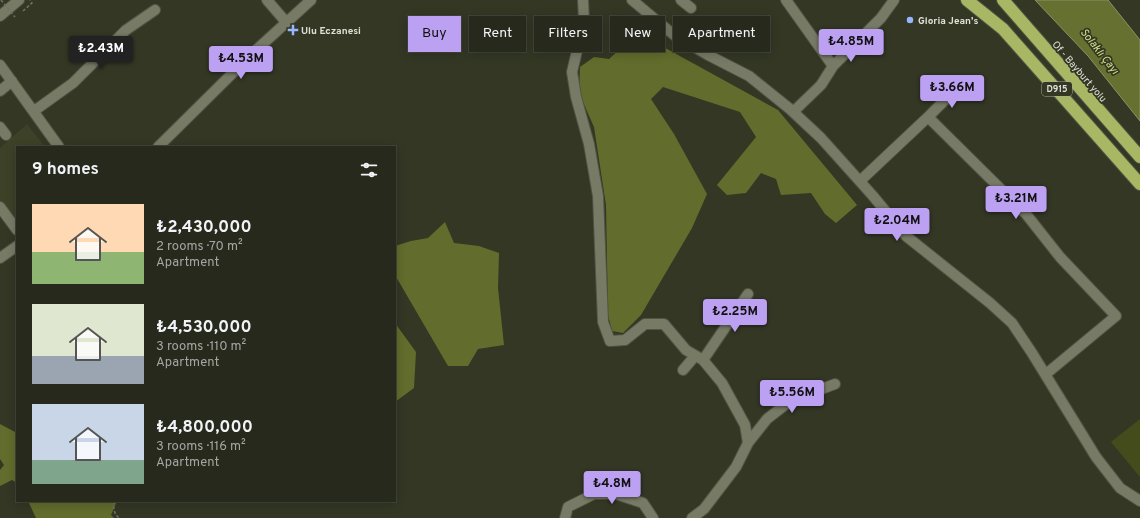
<!DOCTYPE html>
<html lang="en">
<head>
<meta charset="utf-8">
<style>
	body { margin:0; font-family:Overpass,sans-serif; background:#2e3124; color:#f1f3f6; height:100vh; display:flex; flex-direction:column; font-size:15px; white-space:nowrap }
	* { box-sizing:border-box; margin:0 }
	p { font-size:13px; color:#a4a6a3 }
	.icon { flex:none; width:22px; height:22px; fill:none; stroke:currentColor; stroke-width:2; stroke-linecap:round; stroke-linejoin:round }
	.map { position:relative; flex:1; overflow:hidden }
	.panel { position:absolute; left:16px; top:146px; width:380px; height:356px; display:flex; flex-direction:column; background:#26291b; border-radius:0px; box-shadow:0 2px 10px #0003,0 0 0 1px #42453a }
	.panel>* { flex:none }
	.top-card { position:absolute; left:408px; top:16px; width:380px; height:36px; display:flex; gap:8px }
	.price { position:absolute; translate:-50% -34px; padding:0 9px; border-radius:4px; background:#bca0f2; color:#111; font-size:13px; line-height:26px; filter:drop-shadow(0 1px 2px #0008) }
	.price::after { content:''; position:absolute; left:50%; top:24px; width:12px; height:9px; margin-left:-6px; background:inherit; clip-path:polygon(0 0,100% 0,50% 100%) }
	.price.selected { background:#222; color:#fff }
	ul { padding:0; list-style:none }
	li { display:flex; align-items:center; gap:12px; height:100px; padding:0 16px }
	li span { display:grid; place-items:center; flex:none; width:112px; height:80px; border-radius:0px; color:#555 }
	li>.icon { margin-inline-start:auto }
	span .icon { width:48px; height:48px; fill:#fffc; stroke-width:1 }
	li b { font-size:17px }
	h2 { display:flex; justify-content:space-between; align-items:center; height:48px; padding:0 16px; font-size:17px }
	.tag { padding:0 14px; border-radius:0px; background:#26291b; box-shadow:0 2px 10px #0003,0 0 0 1px #42453a; font-size:14px; line-height:36px }
	.tag.selected { background:#bca0f2; color:#111 }
	.map>svg:first-child { display:block }
</style>
</head>
<body>
<div class="map">
<svg width="1140" height="518" viewBox="0 0 1140 518">
	<rect width="100%" height="100%" fill="#333724"/>
	<path fill="#3c4127" d="M 27,124 L 45,147 L 17,147 L 17,224 L 0,201 L 0,148 Z"/>
	<path fill="#454c1b" d="M 1140,419 L 1140,477 L 1111,442 Z"/>
	<path fill="#626c2c" d="M 638,33 L 778,110 L 857,205 L 836,223 L 825,214 L 811,193 L 781,195 L 776,179 L 761,173 L 746,193 L 727,195 L 717,185 L 756,137 L 740,112 L 663,87 L 651,99 L 674,134 L 707,194 L 692,228 L 641,315 L 623,333 L 612,331 L 608,315 L 606,205 L 594,127 L 579,93 L 580,67 L 594,57 L 609,59 Z
		M 445,222 L 454,243 L 479,246 L 499,253 L 498,288 L 504,345 L 478,349 L 468,366 L 448,366 L 395,275 L 395,246 L 411,241 L 428,238 Z
		M 395,323 L 416,352 L 414,388 L 395,402 Z
		M 0,424 L 17,433 L 17,483 L 12,480 L 0,486 L 0,470 L 4,465 L 0,459 Z
		M 28,501 L 117,501 L 111,515 L 114,518 L 36,518 Z"/>
	<path fill="#667131" stroke="#8a9262" d="M 1035,0 L 1108,0 L 1140,40 L 1140,121 L 1088,56 Z"/>
	<g fill="none" stroke-linecap="round" stroke-linejoin="round">
		<g stroke="#525444" stroke-width="12">
			<path id="minor" d="M 267,0 L 286,22
				M 583,0 L 584,21 L 572,72 L 576,97 L 589,144 L 598,196 L 603,322 L 610,341 L 625,340 L 645,324 L 664,324 L 686,350 L 703,360 L 722,383 L 745,425 L 748,443 L 736,467 L 704,509 L 692,518
				M 632,0 L 674,35 L 708,55 L 749,76 L 790,109 L 821,138 L 873,196 L 906,236 L 990,303 L 1012,323 L 1032,353 L 1096,457 L 1120,488 L 1140,501
				M 681,0 L 691,8
				M 786,0 L 833,66
				M 0,16 L 19,0
				M 0,65 L 59,147
				M 0,91 L 12,81
				M 34,111 L 73,83 L 126,30 L 155,10
				M 793,112 L 821,85 L 833,66 L 881,18 L 894,0
				M 928,117 L 960,85
				M 0,127 L 6,135
				M 158,147 L 255,51 L 311,0
				M 860,181 L 928,117 L 1026,214 L 1060,257 L 1116,316 L 1046,374
				M 0,207 L 17,230
				M 0,258 L 17,246
				M 703,360 L 748,294
				M 683,370 L 695,356
				M 748,443 L 767,419 L 790,401 L 835,384
				M 565,518 L 568,507 L 594,494 L 616,494 L 643,503 L 653,518"/>
		</g>
		<g stroke="#525444" stroke-width="14">
			<path id="highway" d="M 967,0 L 1003,29 L 1140,184
				M 1003,0 L 1140,157"/>
		</g>
		<path stroke="#707363" stroke-width="1.5" stroke-dasharray="3 2" stroke-linecap="butt" d="M 23,11 L 32,3 L 30,0
			M 114,501 C 113,508 114,514 119,518"/>
		<use href="#minor" stroke="#777b66" stroke-width="10"/>
		<use href="#highway" stroke="#a8b763" stroke-width="12"/>
		<path stroke="#707363" stroke-width="1.5" stroke-dasharray="3 2" stroke-linecap="butt" d="M 1,0 L 15,17"/>
	</g>
	<g fill="#99b5fd" stroke="#333724" stroke-width="1.5">
		<circle cx="910" cy="20" r="4"/>
		<path d="M291 24h4v4h4v4h-4v4h-4v-4h-4v-4h4z"/>
	</g>
	<g text-anchor="middle" stroke-width="3.5" stroke-linejoin="round" paint-order="stroke">
		<rect fill="#333724" stroke="#abada0" stroke-width="1" x="1042" y="82" width="30" height="14" rx="3"/>
		<g font-size="9" font-weight="bold" fill="#dee0d5">
			<text x="1057" y="92">D915</text>
		</g>
		<g font-size="10" font-weight="bold" fill="#dee0d5" stroke="#333724" text-anchor="start">
			<text x="918" y="24">Gloria Jean's</text>
			<text x="301" y="34">Ulu Eczanesi</text>
		</g>
		<g font-size="10" fill="#dee0d5" stroke="#333724">
			<text transform="translate(1080 71) rotate(49)" y="4">Of - Bayburt yolu</text>
		</g>
		<g font-size="11" font-style="italic" fill="#d3e387" stroke="#333724">
			<text transform="translate(1100 51) rotate(52)" y="4">Solaklı Çayı</text>
		</g>
	</g>
</svg>
<b class="price" style="left:851px;top:63px">₺4.85M</b>
<b class="price selected" style="left:101px;top:70px">₺2.43M</b>
<b class="price" style="left:241px;top:80px">₺4.53M</b>
<b class="price" style="left:952px;top:109px">₺3.66M</b>
<b class="price" style="left:1016px;top:220px">₺3.21M</b>
<b class="price" style="left:897px;top:242px">₺2.04M</b>
<b class="price" style="left:735px;top:333px">₺2.25M</b>
<b class="price" style="left:792px;top:414px">₺5.56M</b>
<b class="price" style="left:612px;top:505px">₺4.8M</b>
<div class="top-card">
<a class="tag selected">Buy</a>
<a class="tag">Rent</a>
<a class="tag">Filters</a>
<a class="tag">New</a>
<a class="tag">Apartment</a>
</div>
<section class="panel">
<h2>9 homes<svg class="icon" aria-label="filters" viewBox="0 0 24 24"><path d="M4 7h16M4 17h16"/><circle cx="9" cy="7" r="2"/><circle cx="15" cy="17" r="2"/></svg></h2>
<ul>
<li><span style="background:linear-gradient(#ffd9b3 60%,#8fb573 0)"><svg class="icon" aria-label="home" viewBox="0 0 24 24"><path d="M3 11l9-7 9 7M6 9v11h12V9"/></svg></span><div><b>₺2,430,000</b><p>2 rooms · 70 m²</p><p>Apartment</p></div></li>
<li><span style="background:linear-gradient(#dfe7d0 65%,#9aa5b1 0)"><svg class="icon" aria-label="home" viewBox="0 0 24 24"><path d="M3 11l9-7 9 7M6 9v11h12V9"/></svg></span><div><b>₺4,530,000</b><p>3 rooms · 110 m²</p><p>Apartment</p></div></li>
<li><span style="background:linear-gradient(#c9d6e8 70%,#7fa58c 0)"><svg class="icon" aria-label="home" viewBox="0 0 24 24"><path d="M3 11l9-7 9 7M6 9v11h12V9"/></svg></span><div><b>₺4,800,000</b><p>3 rooms · 116 m²</p><p>Apartment</p></div></li>
</ul>
</section>
</div>
</body>
</html>
